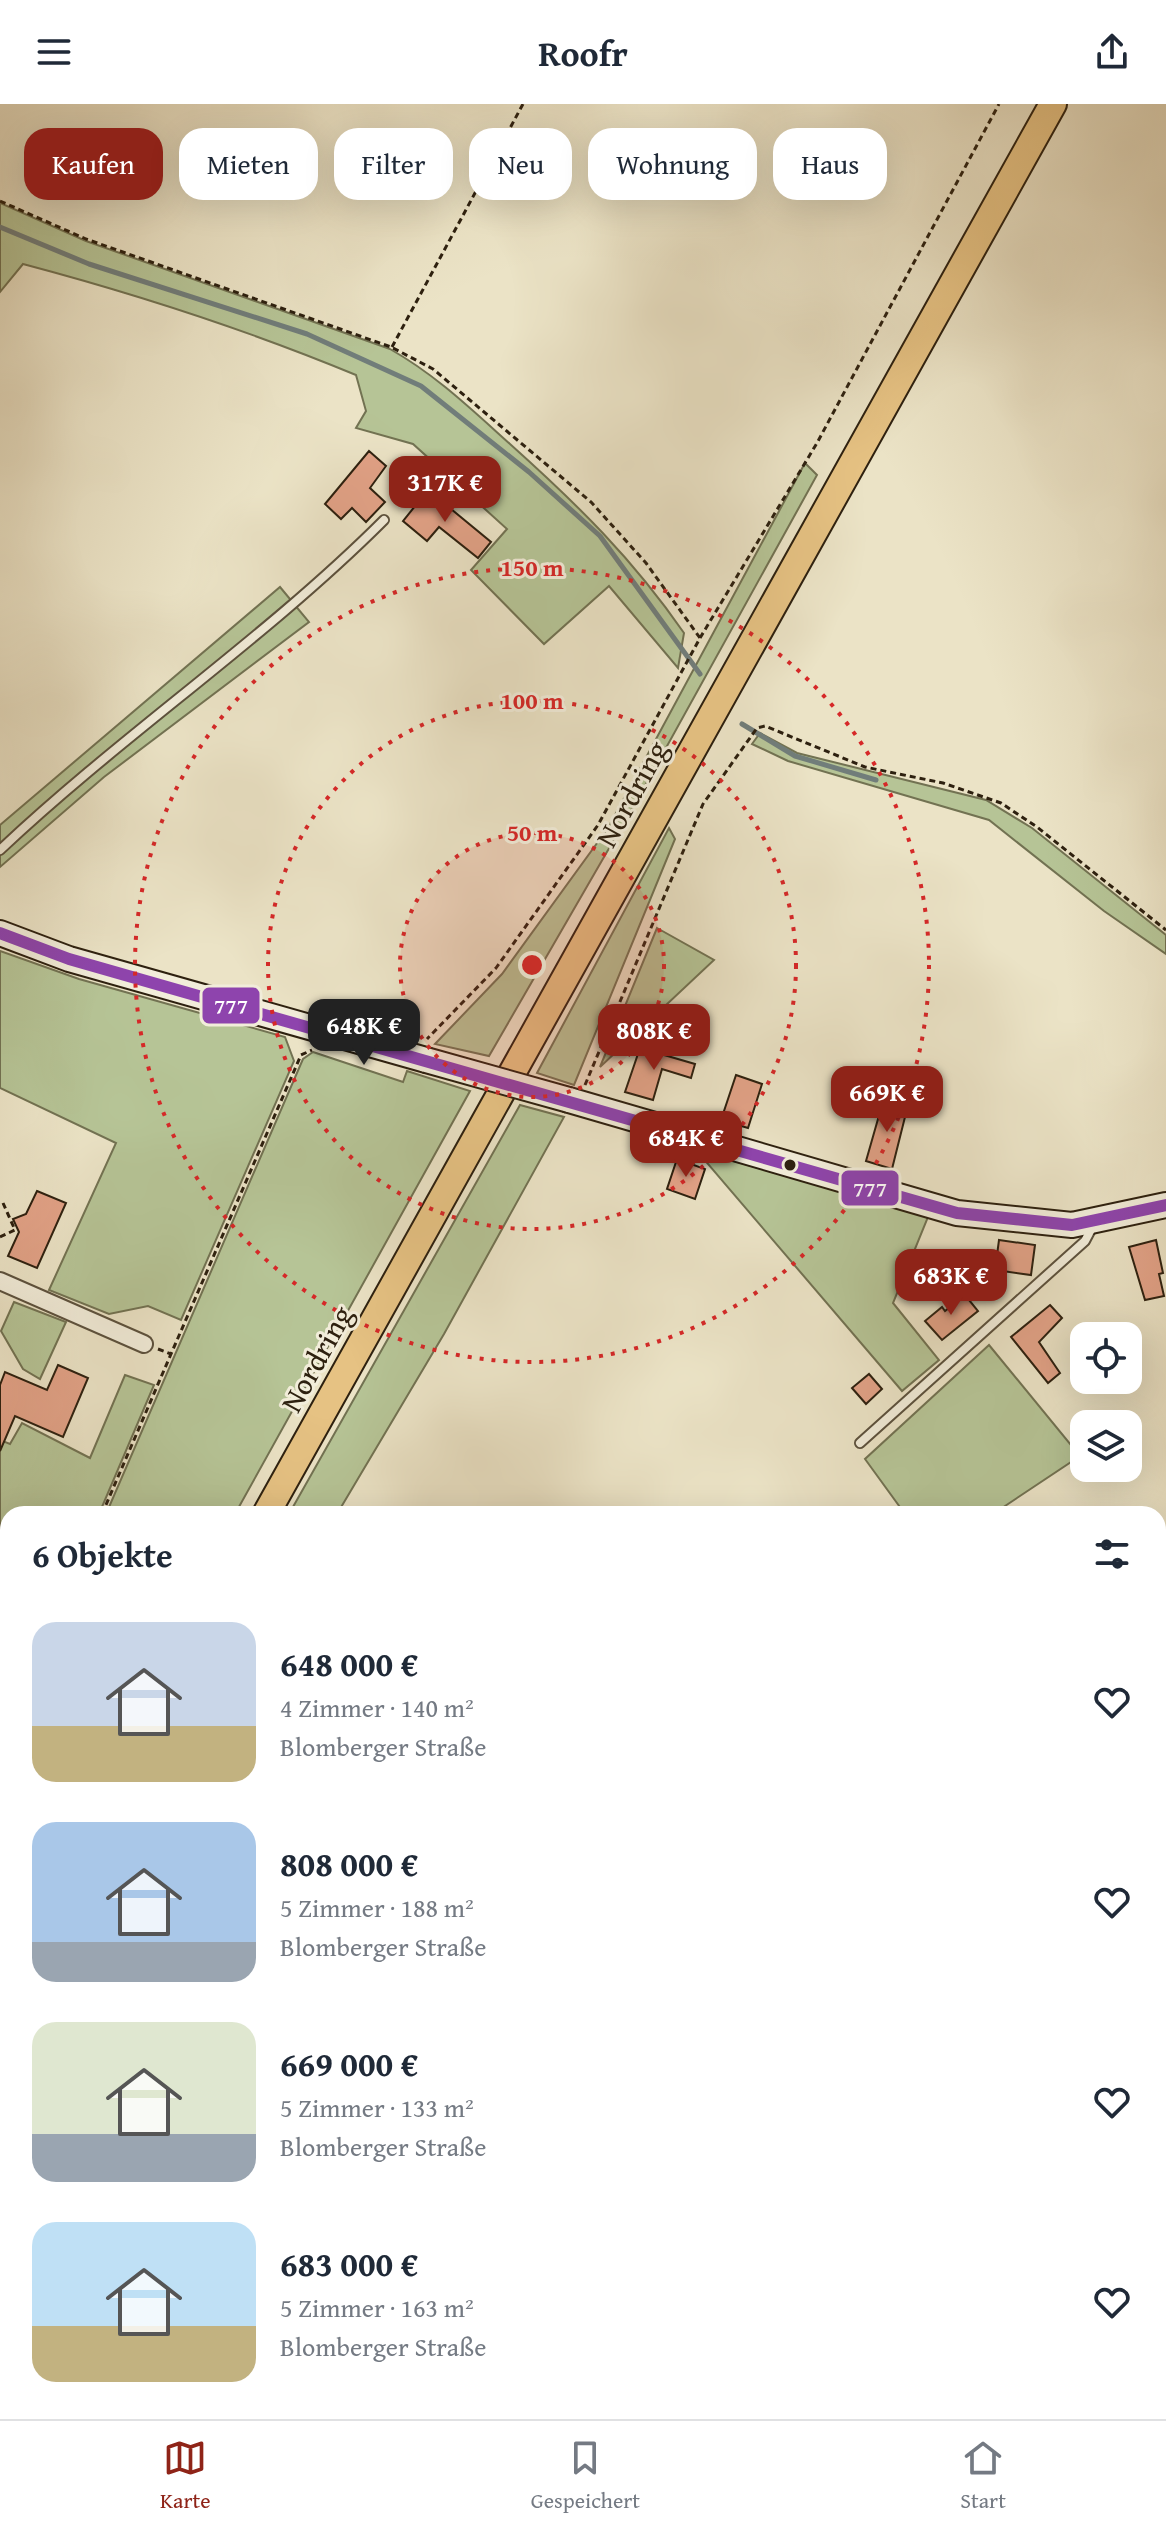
<!DOCTYPE html>
<html lang="de">
<head>
<meta charset="utf-8">
<style>
	body { margin:0; font-family:"Gentium Book Plus",serif; background:#f6f6f7; color:#1f2937; height:100vh; display:flex; flex-direction:column; font-size:30px; white-space:nowrap }
	* { box-sizing:border-box; margin:0 }
	p { font-size:26px; color:#747a83 }
	.icon { flex:none; width:44px; height:44px; fill:none; stroke:currentColor; stroke-width:2; stroke-linecap:round; stroke-linejoin:round }
	.map { position:relative; flex:1; overflow:hidden }
	.panel { position:absolute; left:0px; top:1402px; width:1166px; height:914px; display:flex; flex-direction:column; background:#fff; border-radius:24px 24px 0 0; box-shadow:0 8px 32px #0002 }
	.panel>* { flex:none }
	.guide { position:absolute; left:24px; top:24px; width:1118px; height:72px; display:flex; gap:16px }
	.buttons { position:absolute; left:1070px; top:1218px; display:grid; gap:16px }
	.buttons a { display:grid; place-items:center; width:72px; height:72px; border-radius:16px; background:#fff; box-shadow:0 8px 32px #0002; font-size:40px }
	.price { position:absolute; translate:-50% -68px; padding:0 18px; border-radius:16px; background:#8f2418; color:#fff; font-size:26px; line-height:52px; filter:drop-shadow(0 2px 4px #0008) }
	.price::after { content:''; position:absolute; left:50%; top:48px; width:24px; height:18px; margin-left:-12px; background:inherit; clip-path:polygon(0 0,100% 0,50% 100%) }
	.price.active { background:#222; color:#fff }
	ul { padding:0; list-style:none }
	li { display:flex; align-items:center; gap:24px; height:200px; padding:0 32px }
	li span { display:grid; place-items:center; flex:none; width:224px; height:160px; border-radius:24px; color:#555 }
	li>.icon { margin-inline-start:auto }
	span .icon { width:96px; height:96px; fill:#fffc; stroke-width:1 }
	li b { font-size:34px }
	h2 { display:flex; justify-content:space-between; align-items:center; height:96px; padding:0 32px; font-size:34px }
	.tag { padding:0 28px; border-radius:24px; background:#fff; box-shadow:0 8px 32px #0002; font-size:28px; line-height:72px }
	.tag.active { background:#8f2418; color:#fff }
	header { display:flex; justify-content:space-between; align-items:center; height:104px; padding:0 32px; background:#fff; font-size:36px; font-weight:600 }
	.tabs { display:flex; justify-content:space-around; align-items:center; height:112px; border-top:2px solid #e0e1e3; background:#fff; font-size:22px; color:#747a83 }
	.tabs a { display:grid; justify-items:center; gap:4px }
	.tabs .active { color:#8f2418 }
	.map>svg:first-child { display:block }
</style>
</head>
<body>
<header><svg class="icon" aria-label="menu" viewBox="0 0 24 24"><path d="M4 6h16M4 12h16M4 18h16"/></svg>Roofr<svg class="icon" aria-label="share" viewBox="0 0 24 24"><path d="M12 15V3M7 8l5-5 5 5M5 13v7h14v-7"/></svg></header>
<div class="map">
<svg width="1166" height="2315" viewBox="0 0 1166 2315">
	<rect width="100%" height="100%" fill="#ebe3c6"/>
	<filter id="stains"><feTurbulence type="fractalNoise" baseFrequency=".0025" numOctaves="4"/><feColorMatrix values="0 0 0 0 .2 0 0 0 0 .09 0 0 0 0 .02 0 0 0 .5 -.17"/></filter>
	<radialGradient id="worn" r=".72"><stop offset=".6" stop-color="#630" stop-opacity="0"/><stop offset="1" stop-color="#630" stop-opacity=".3"/></radialGradient>
	<path fill="#b6c496" stroke="#727252" stroke-width="2" d="M 0,99 L 86,137 L 390,245 C 436,271 471,305 510,340 C 578,401 632,454 684,529 L 678,564 L 609,482 L 544,540 L 471,466 L 507,425 L 413,340 L 356,324 L 366,307 L 356,271 C 245,225 140,191 23,160 L 0,188 Z
		M 805,359 L 817,371 L 641,689 L 489,952 L 435,940 L 502,870 L 608,724 Z
		M 280,483 L 309,518 L 104,673 L 0,763 L 0,721 Z
		M 760,629 L 797,649 L 986,696 L 1032,724 L 1166,831 L 1166,850 L 1104,807 L 989,716 L 788,657 L 752,640 Z
		M 669,724 L 675,735 L 574,981 L 537,969 Z
		M 657,824 L 714,856 L 600,963 Z
		M 0,847 L 79,875 L 285,933 L 294,957 L 181,1216 L 148,1202 L 109,1210 L 49,1186 L 116,1039 L 0,984 Z
		M 313,948 L 403,978 L 407,967 L 470,987 L 235,1410 L 106,1410 L 303,955 Z
		M 520,1001 L 564,1013 L 444,1230 L 337,1410 L 289,1410 Z
		M 696,1046 L 928,1113 L 893,1199 L 939,1256 L 902,1287 Z
		M 14,1198 L 66,1218 L 40,1275 L 23,1265 L 1,1227 Z
		M 989,1241 L 1080,1352 L 993,1410 L 905,1410 L 865,1355 Z
		M 125,1271 L 154,1281 L 99,1410 L 8,1410 L 8,1524 L 0,1530 L 0,1336 L 10,1340 L 22,1319 L 90,1354 Z
		M 8,1531 L 8,1693 L 0,1700 L 0,1537 Z
		M 479,2308 L 622,2308 L 610,2315 L 463,2315 Z"/>
	<g fill="none" stroke-linecap="round" stroke-linejoin="round">
		<path stroke="#717d7a" stroke-width="5" d="M 0,123 L 89,160 L 307,230 L 421,282 L 529,368 L 600,432 L 700,570
			M 742,620 L 795,652 L 876,676"/>
	</g>
	<path fill="#e2a287" stroke="#2d200f" stroke-width="2" d="M 369,347 L 386,362 L 370,384 L 385,398 L 366,418 L 352,404 L 341,415 L 325,400 Z
		M 428,386 L 491,438 L 478,454 L 439,423 L 427,437 L 403,417 Z
		M 640,944 L 695,960 L 691,974 L 662,965 L 653,996 L 625,988 Z
		M 736,971 L 762,980 L 748,1024 L 721,1016 Z
		M 917,981 L 935,985 L 931,1002 L 913,998 Z
		M 884,994 L 908,1001 L 892,1065 L 866,1057 Z
		M 677,1055 L 705,1065 L 695,1095 L 667,1085 Z
		M 37,1087 L 66,1099 L 37,1164 L 8,1152 L 19,1128 L 13,1115 L 26,1110 Z
		M 999,1136 L 1035,1141 L 1031,1171 L 995,1166 Z
		M 1156,1136 L 1163,1169 L 1159,1170 L 1164,1192 L 1145,1196 L 1129,1143 Z
		M 965,1191 L 978,1207 L 942,1236 L 925,1217 L 942,1203 L 945,1207 Z
		M 1050,1201 L 1062,1214 L 1039,1238 L 1060,1269 L 1048,1279 L 1011,1233 Z
		M 58,1261 L 88,1274 L 63,1333 L 15,1312 L 0,1347 L 0,1281 L 5,1268 L 47,1286 Z
		M 869,1270 L 882,1285 L 866,1300 L 852,1284 Z"/>
	<g fill="none" stroke-linecap="round" stroke-linejoin="round">
		<g stroke="#5c513d" stroke-width="12">
			<path id="lane" d="M 0,746 C 123,630 265,535 384,416
				M 860,1339 L 1085,1137 L 1095,1118
				M 0,2260 L 8,2255"/>
		</g>
		<g stroke="#5c513d" stroke-width="20">
			<path id="street" d="M 0,1177 L 144,1240"/>
		</g>
		<g stroke="#2d200f" stroke-width="28">
			<path id="secondary" d="M 0,829 L 69,855 L 426,956
				M 569,996 L 957,1109 L 1072,1121 L 1166,1101"/>
		</g>
		<g stroke="#2d200f" stroke-width="30">
			<path id="primary" d="M 266,1410 L 1053,0
				M 0,1740 L 8,1733"/>
		</g>
		<path stroke="#2d200f" stroke-width="3" stroke-dasharray="6 4" stroke-linecap="butt" d="M 0,97 L 86,135 L 391,243 L 433,265 L 591,398 L 646,459 L 700,534 L 598,721 L 496,864 L 427,935
			M 392,243 L 523,0
			M 700,534 L 817,339 L 999,0
			M 585,981 L 703,700 L 757,624 L 765,622 L 865,663 L 943,679 L 1001,699 L 1037,723 L 1166,826
			M 3,1099 L 15,1126
			M 0,1133 L 17,1125
			M 158,1245 L 171,1250 L 301,951 L 312,946
			M 102,1410 L 171,1250
			M 0,1534 L 8,1528
			M 1158,2042 L 1166,2037
			M 859,2315 L 867,2308"/>
		<use href="#lane" stroke="#f2edda" stroke-width="8"/>
		<use href="#street" stroke="#f2edda" stroke-width="16"/>
		<use href="#secondary" stroke="#f2edda" stroke-width="24"/>
		<use href="#primary" stroke="#e6c283" stroke-width="26"/>
		<g stroke="#2d200f" stroke-width="28" stroke-linecap="butt">
			<path id="secondary-bridge" d="M 426,956 L 569,996"/>
		</g>
		<use href="#secondary-bridge" stroke="#f2edda" stroke-width="24"/>
		<g stroke="#f2edda" stroke-width="18">
			<path id="bus-1" d="M 0,829 L 69,855 L 957,1109 L 1072,1121 L 1166,1101"/>
		</g>
		<use href="#bus-1" stroke="#8e44ad" stroke-width="12"/>
	</g>
	<circle cx="532" cy="861" r="132" fill="#d62828" fill-opacity=".12"/>
	<g fill="none" stroke="#d62828" stroke-width="4" stroke-dasharray="4 8">
		<circle cx="532" cy="861" r="132"/>
		<circle cx="532" cy="861" r="264"/>
		<circle cx="532" cy="861" r="397"/>
	</g>
	<circle fill="#2d200f" stroke="#f2edda" stroke-width="3" cx="790" cy="1061" r="7"/>
	<g text-anchor="middle" stroke-width="6" stroke-linejoin="round" paint-order="stroke">
		<g font-size="30" fill="#2d200f" stroke="#f2edda">
			<text transform="translate(632 690) rotate(-61)" y="10">Nordring</text>
			<text transform="translate(317 1255) rotate(-61)" y="10">Nordring</text>
		</g>
	</g>
	<circle cx="532" cy="861" r="12" fill="#d62828" stroke="#f2edda" stroke-width="4"/>
	<g font-size="24" text-anchor="middle" font-weight="bold" fill="#d62828" stroke="#f2edda" stroke-width="6" stroke-linejoin="round" paint-order="stroke">
		<text x="532" y="472">150 m</text>
		<text x="532" y="605">100 m</text>
		<text x="532" y="737">50 m</text>
	</g>
	<g stroke="#f2edda" stroke-width="3">
		<rect x="201" y="882" width="60" height="39" rx="8" fill="#8e44ad"/>
		<rect x="840" y="1065" width="60" height="38" rx="8" fill="#8e44ad"/>
	</g>
	<g font-size="22" text-anchor="middle" font-weight="bold" fill="#fff">
		<text x="231" y="909">777</text>
		<text x="870" y="1092">777</text>
	</g>
	<rect width="100%" height="100%" filter="url(#stains)"/>
	<rect width="100%" height="100%" fill="url(#worn)"/>
</svg>
<div class="buttons">
<a><svg class="icon" aria-label="locate" viewBox="0 0 24 24"><circle cx="12" cy="12" r="6"/><path d="M12 2v4M12 18v4M2 12h4M18 12h4"/></svg></a>
<a><svg class="icon" aria-label="layers" viewBox="0 0 24 24"><path d="M12 4l9 5-9 5-9-5zM3 14l9 5 9-5"/></svg></a>
</div>
<b class="price" style="left:445px;top:420px">317K €</b>
<b class="price active" style="left:364px;top:963px">648K €</b>
<b class="price" style="left:654px;top:968px">808K €</b>
<b class="price" style="left:887px;top:1030px">669K €</b>
<b class="price" style="left:686px;top:1075px">684K €</b>
<b class="price" style="left:951px;top:1213px">683K €</b>
<div class="guide">
<a class="tag active">Kaufen</a>
<a class="tag">Mieten</a>
<a class="tag">Filter</a>
<a class="tag">Neu</a>
<a class="tag">Wohnung</a>
<a class="tag">Haus</a>
</div>
<section class="panel">
<h2>6 Objekte<svg class="icon" aria-label="filters" viewBox="0 0 24 24"><path d="M4 7h16M4 17h16"/><circle cx="9" cy="7" r="2"/><circle cx="15" cy="17" r="2"/></svg></h2>
<ul>
<li><span style="background:linear-gradient(#c9d6e8 65%,#c2b280 0)"><svg class="icon" aria-label="home" viewBox="0 0 24 24"><path d="M3 11l9-7 9 7M6 9v11h12V9"/></svg></span><div><b>648 000 €</b><p>4 Zimmer · 140 m²</p><p>Blomberger Straße</p></div><svg class="icon" aria-label="heart" viewBox="0 0 24 24"><path d="M12 20l-8-8c-3-5 5-10 8-4 3-6 11-1 8 4z"/></svg></li>
<li><span style="background:linear-gradient(#a9c7e8 75%,#9aa5b1 0)"><svg class="icon" aria-label="home" viewBox="0 0 24 24"><path d="M3 11l9-7 9 7M6 9v11h12V9"/></svg></span><div><b>808 000 €</b><p>5 Zimmer · 188 m²</p><p>Blomberger Straße</p></div><svg class="icon" aria-label="heart" viewBox="0 0 24 24"><path d="M12 20l-8-8c-3-5 5-10 8-4 3-6 11-1 8 4z"/></svg></li>
<li><span style="background:linear-gradient(#dfe7d0 70%,#9aa5b1 0)"><svg class="icon" aria-label="home" viewBox="0 0 24 24"><path d="M3 11l9-7 9 7M6 9v11h12V9"/></svg></span><div><b>669 000 €</b><p>5 Zimmer · 133 m²</p><p>Blomberger Straße</p></div><svg class="icon" aria-label="heart" viewBox="0 0 24 24"><path d="M12 20l-8-8c-3-5 5-10 8-4 3-6 11-1 8 4z"/></svg></li>
<li><span style="background:linear-gradient(#bfe0f5 65%,#c2b280 0)"><svg class="icon" aria-label="home" viewBox="0 0 24 24"><path d="M3 11l9-7 9 7M6 9v11h12V9"/></svg></span><div><b>683 000 €</b><p>5 Zimmer · 163 m²</p><p>Blomberger Straße</p></div><svg class="icon" aria-label="heart" viewBox="0 0 24 24"><path d="M12 20l-8-8c-3-5 5-10 8-4 3-6 11-1 8 4z"/></svg></li>
</ul>
</section>
</div>
<nav class="tabs">
<a class="active"><svg class="icon" aria-label="map" viewBox="0 0 24 24"><path d="M3 6l6-2 6 2 6-2v14l-6 2-6-2-6 2zM9 4v14M15 6v14"/></svg>Karte</a>
<a><svg class="icon" aria-label="saved" viewBox="0 0 24 24"><path d="M7 4h10v16l-5-4-5 4z"/></svg>Gespeichert</a>
<a><svg class="icon" aria-label="home" viewBox="0 0 24 24"><path d="M3 11l9-7 9 7M6 9v11h12V9"/></svg>Start</a>
</nav>
</body>
</html>
